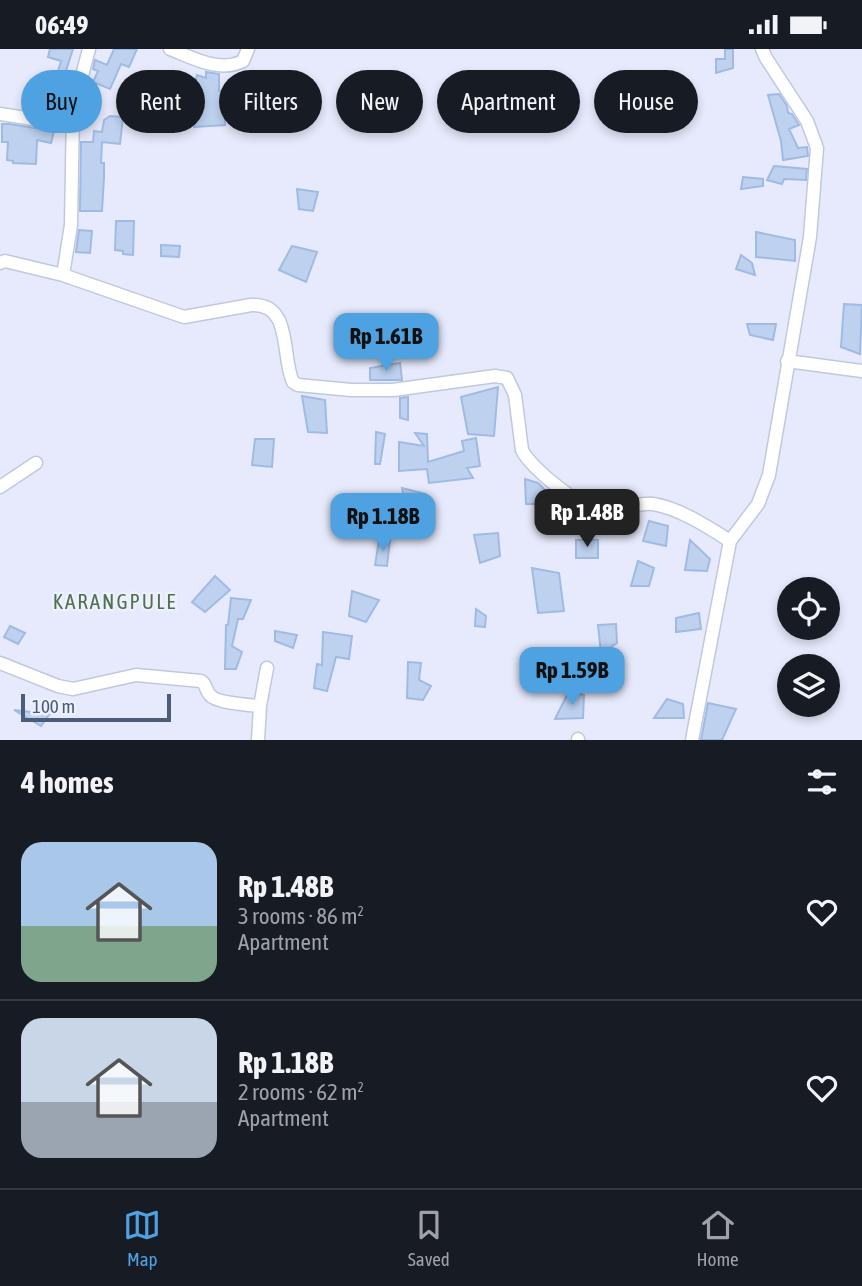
<!DOCTYPE html>
<html lang="en">
<head>
<meta charset="utf-8">
<style>
	body { margin:0; font-family:"Asap Condensed",sans-serif; background:#242831; color:#f1f3f6; height:100vh; display:flex; flex-direction:column; font-size:26px; white-space:nowrap }
	* { box-sizing:border-box; margin:0 }
	p { font-size:23px; color:#9ea1a6 }
	.icon { flex:none; width:38px; height:38px; fill:none; stroke:currentColor; stroke-width:2; stroke-linecap:round; stroke-linejoin:round }
	.map { position:relative; height:691px; overflow:hidden }
	.panel { display:flex; flex-direction:column; background:#171b24; flex:1 }
	.panel>* { flex:none }
	.hud { position:absolute; left:21px; top:21px; width:821px; height:63px; display:flex; gap:14px }
	.tools { position:absolute; left:777px; top:528px; display:grid; gap:14px }
	.tools a { display:grid; place-items:center; width:63px; height:63px; border-radius:50%; background:#171b24; box-shadow:0 4px 10px #0003; font-size:35px }
	.scale { position:absolute; left:21px; bottom:18px; width:150px; box-sizing:border-box; padding-left:7px; border:4px solid #4b5d75; border-top:0; font-size:19px; line-height:24px; white-space:nowrap; color:#4b5d75; -webkit-text-stroke:5px #ecf0ff; paint-order:stroke }
	.price { position:absolute; translate:-50% -60px; padding:0 16px; border-radius:14px; background:#4fa2e2; color:#111; font-size:23px; line-height:46px; filter:drop-shadow(0 2px 4px #0008) }
	.price::after { content:''; position:absolute; left:50%; top:42px; width:21px; height:16px; margin-left:-10px; background:inherit; clip-path:polygon(0 0,100% 0,50% 100%) }
	.price.current { background:#222; color:#fff }
	ul { padding:0; list-style:none }
	li { display:flex; align-items:center; gap:21px; height:175px; padding:0 21px }
	li+li { border-top:2px solid #363941 }
	li span { display:grid; place-items:center; flex:none; width:196px; height:140px; border-radius:21px; color:#555 }
	li>.icon { margin-inline-start:auto }
	span .icon { width:84px; height:84px; fill:#fffc; stroke-width:1 }
	li b { font-size:30px }
	h2 { display:flex; justify-content:space-between; align-items:center; height:84px; padding:0 21px; font-size:30px }
	.chip { padding:0 24px; border-radius:32px; background:#171b24; box-shadow:0 4px 10px #0003; font-size:24px; line-height:63px }
	.chip.current { background:#4fa2e2; color:#111 }
	.status { display:flex; justify-content:space-between; align-items:center; height:49px; padding:0 35px; background:#171b24; direction:ltr }
	.status svg { height:19px; fill:currentColor }
	.dock { display:flex; justify-content:space-around; align-items:center; height:98px; border-top:2px solid #363941; background:#171b24; font-size:19px; color:#9ea1a6 }
	.dock a { display:grid; justify-items:center; gap:4px }
	.dock .current { color:#4fa2e2 }
	.map>svg:first-child { display:block }
</style>
</head>
<body>
<div class="status"><b>06:49</b><svg viewBox="0 0 49 12"><path d="M0 12V9h3v3zM5 12V6h3v6zM10 12V3h3v9zM15 12V0h3v12zM26 1h20v11H26zM47 4h2v5h-2z"/></svg></div>
<div class="map">
<svg width="862" height="691" viewBox="0 0 862 691">
	<rect width="100%" height="100%" fill="#e6eafc"/>
	<path fill="#bed2f0" stroke="#9fbbe3" stroke-width="2" d="M 50,0 L 73,0 L 65,25 L 73,27 L 69,42 L 62,40 L 58,61 L 38,57 L 41,40 L 52,42 L 61,12 L 48,8 Z
		M 114,0 L 137,0 L 129,18 L 121,15 L 110,40 L 93,33 L 98,22 L 93,20 L 95,11 L 107,16 Z
		M 725,0 L 733,0 L 733,19 L 716,24 L 716,10 L 725,10 Z
		M 206,23 L 219,25 L 219,42 L 229,42 L 229,54 L 225,54 L 225,76 L 194,78 L 194,57 L 198,57 L 198,37 L 194,36 L 197,26 L 206,29 Z
		M 779,45 L 787,57 L 788,64 L 792,65 L 799,76 L 789,80 L 798,99 L 807,98 L 808,107 L 783,111 L 781,92 L 768,46 Z
		M 110,67 L 123,68 L 120,95 L 102,93 L 101,114 L 104,114 L 104,128 L 102,162 L 80,162 L 81,93 L 93,93 L 94,82 L 102,83 L 104,71 Z
		M 2,75 L 9,75 L 54,82 L 51,94 L 37,91 L 36,115 L 13,114 L 13,112 L 7,111 L 8,93 L 2,93 Z
		M 774,117 L 807,120 L 806,131 L 784,130 L 782,135 L 767,131 Z
		M 743,128 L 763,130 L 763,137 L 741,140 Z
		M 297,140 L 318,143 L 313,162 L 299,160 Z
		M 116,172 L 134,172 L 133,206 L 123,205 L 123,202 L 115,201 Z
		M 79,181 L 92,182 L 90,204 L 76,203 Z
		M 756,183 L 795,191 L 795,212 L 756,208 Z
		M 161,196 L 180,197 L 179,208 L 161,207 Z
		M 292,197 L 317,203 L 306,233 L 279,221 Z
		M 741,206 L 752,214 L 755,226 L 736,220 Z
		M 844,255 L 862,256 L 860,305 L 841,298 Z
		M 747,275 L 776,275 L 773,291 L 750,286 Z
		M 400,314 L 402,331 L 370,331 L 370,319 Z
		M 498,338 L 494,387 L 468,385 L 461,348 Z
		M 302,347 L 325,351 L 327,384 L 308,383 Z
		M 408,348 L 408,371 L 400,369 L 400,349 Z
		M 376,383 L 385,385 L 380,415 L 375,415 Z
		M 415,384 L 427,385 L 428,413 L 464,402 L 462,392 L 476,389 L 480,417 L 467,419 L 473,429 L 429,434 L 427,420 L 399,422 L 399,393 L 424,397 Z
		M 255,390 L 274,390 L 272,418 L 252,416 Z
		M 525,430 L 538,434 L 559,455 L 526,455 Z
		M 402,439 L 426,445 L 428,454 L 405,453 Z
		M 649,472 L 668,477 L 666,497 L 643,492 Z
		M 498,484 L 500,507 L 480,514 L 474,486 Z
		M 379,491 L 390,491 L 387,517 L 375,516 Z
		M 576,491 L 598,491 L 598,509 L 576,509 Z
		M 690,491 L 710,510 L 707,522 L 685,521 Z
		M 638,512 L 654,519 L 649,537 L 631,537 Z
		M 532,519 L 559,524 L 564,562 L 538,564 Z
		M 215,527 L 230,541 L 205,563 L 192,553 Z
		M 352,542 L 379,551 L 366,573 L 349,567 Z
		M 231,549 L 251,551 L 243,570 L 238,570 L 232,597 L 242,603 L 236,620 L 225,620 L 226,576 L 228,576 Z
		M 476,560 L 486,567 L 485,578 L 475,577 Z
		M 699,564 L 701,580 L 676,583 L 676,569 Z
		M 616,575 L 617,594 L 601,604 L 598,576 Z
		M 10,577 L 25,584 L 18,595 L 4,588 Z
		M 275,582 L 297,586 L 293,599 L 275,592 Z
		M 323,583 L 352,587 L 349,610 L 336,608 L 327,642 L 314,639 L 317,615 L 322,616 Z
		M 408,613 L 421,614 L 419,631 L 431,637 L 423,651 L 407,649 Z
		M 569,642 L 584,646 L 583,669 L 555,670 Z
		M 667,650 L 683,655 L 684,669 L 654,669 Z
		M 708,654 L 736,660 L 722,691 L 701,691 Z
		M 45,655 L 54,659 L 41,677 L 14,661 L 40,664 Z"/>
	<g fill="none" stroke-linecap="round" stroke-linejoin="round">
		<g stroke="#bfc9de" stroke-width="15">
			<path id="street" d="M 170,0 C 193,9 219,24 243,12 L 248,0
				M 0,65 L 71,76
				M 0,214 L 5,212 L 63,226 L 71,176 L 73,61 L 89,0
				M 63,226 L 184,268 L 251,256 C 293,253 281,309 293,333 L 298,336 L 351,341 L 393,341 L 495,327 L 507,329 L 515,346 L 522,401 C 530,419 586,464 606,463 C 623,463 635,453 653,455 C 679,459 708,478 730,492
				M 787,312 L 862,322
				M 0,438 L 36,414
				M 0,614 L 58,637 L 73,640 L 136,626 L 201,632 C 207,636 205,641 210,646 C 216,654 249,656 260,657
				M 258,691 L 260,657 L 267,619
				M 578,691 L 578,690
				M 692,691 L 730,492 L 758,455 L 769,426 L 810,188 L 817,99 L 807,72 L 766,9 L 762,0"/>
		</g>
		<use href="#street" stroke="#fff" stroke-width="12"/>
	</g>
	<g text-anchor="middle" stroke-width="5" stroke-linejoin="round" paint-order="stroke">
		<g font-size="21" letter-spacing="2" fill="#51704d" stroke="#ecf0ff">
			<text x="115" y="560">KARANGPULE</text>
		</g>
	</g>
</svg>
<div class="tools">
<a><svg class="icon" aria-label="locate" viewBox="0 0 24 24"><circle cx="12" cy="12" r="6"/><path d="M12 2v4M12 18v4M2 12h4M18 12h4"/></svg></a>
<a><svg class="icon" aria-label="layers" viewBox="0 0 24 24"><path d="M12 4l9 5-9 5-9-5zM3 14l9 5 9-5"/></svg></a>
</div>
<div class="scale">100 m</div>
<b class="price" style="left:386px;top:324px">Rp 1.61B</b>
<b class="price current" style="left:587px;top:500px">Rp 1.48B</b>
<b class="price" style="left:383px;top:504px">Rp 1.18B</b>
<b class="price" style="left:572px;top:658px">Rp 1.59B</b>
<div class="hud">
<a class="chip current">Buy</a>
<a class="chip">Rent</a>
<a class="chip">Filters</a>
<a class="chip">New</a>
<a class="chip">Apartment</a>
<a class="chip">House</a>
</div>
</div>
<section class="panel">
<h2>4 homes<svg class="icon" aria-label="filters" viewBox="0 0 24 24"><path d="M4 7h16M4 17h16"/><circle cx="9" cy="7" r="2"/><circle cx="15" cy="17" r="2"/></svg></h2>
<ul>
<li><span style="background:linear-gradient(#a9c7e8 60%,#7fa58c 0)"><svg class="icon" aria-label="home" viewBox="0 0 24 24"><path d="M3 11l9-7 9 7M6 9v11h12V9"/></svg></span><div><b>Rp 1.48B</b><p>3 rooms · 86 m²</p><p>Apartment</p></div><svg class="icon" aria-label="heart" viewBox="0 0 24 24"><path d="M12 20l-8-8c-3-5 5-10 8-4 3-6 11-1 8 4z"/></svg></li>
<li><span style="background:linear-gradient(#c9d6e8 60%,#9aa5b1 0)"><svg class="icon" aria-label="home" viewBox="0 0 24 24"><path d="M3 11l9-7 9 7M6 9v11h12V9"/></svg></span><div><b>Rp 1.18B</b><p>2 rooms · 62 m²</p><p>Apartment</p></div><svg class="icon" aria-label="heart" viewBox="0 0 24 24"><path d="M12 20l-8-8c-3-5 5-10 8-4 3-6 11-1 8 4z"/></svg></li>
</ul>
</section>
<nav class="dock">
<a class="current"><svg class="icon" aria-label="map" viewBox="0 0 24 24"><path d="M3 6l6-2 6 2 6-2v14l-6 2-6-2-6 2zM9 4v14M15 6v14"/></svg>Map</a>
<a><svg class="icon" aria-label="saved" viewBox="0 0 24 24"><path d="M7 4h10v16l-5-4-5 4z"/></svg>Saved</a>
<a><svg class="icon" aria-label="home" viewBox="0 0 24 24"><path d="M3 11l9-7 9 7M6 9v11h12V9"/></svg>Home</a>
</nav>
</body>
</html>
